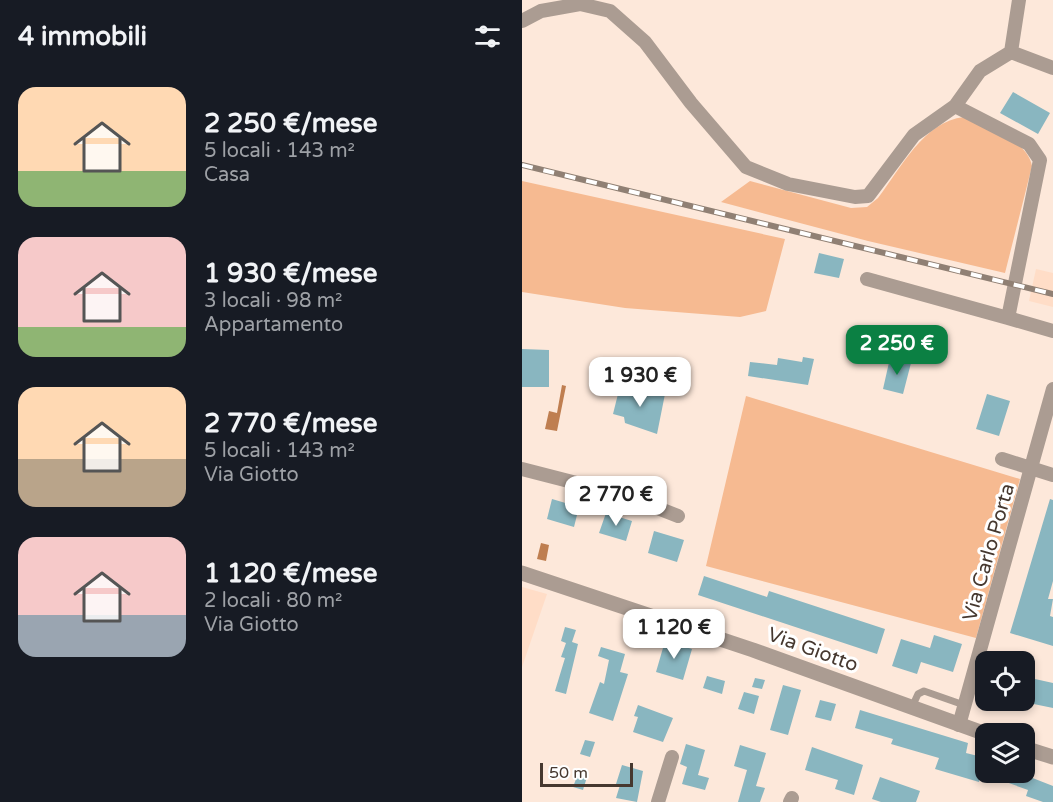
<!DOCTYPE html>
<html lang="it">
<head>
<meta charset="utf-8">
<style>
	body { margin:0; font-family:"Varela Round",sans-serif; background:#242831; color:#f1f3f6; height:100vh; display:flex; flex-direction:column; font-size:22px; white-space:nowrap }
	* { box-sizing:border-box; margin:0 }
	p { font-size:20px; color:#9ea1a6 }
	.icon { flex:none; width:33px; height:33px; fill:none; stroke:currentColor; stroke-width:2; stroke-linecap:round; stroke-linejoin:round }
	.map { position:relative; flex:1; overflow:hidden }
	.panel { display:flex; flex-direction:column; background:#171b24; width:522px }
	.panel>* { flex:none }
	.tools { position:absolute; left:453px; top:651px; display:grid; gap:12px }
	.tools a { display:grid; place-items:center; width:60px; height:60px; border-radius:12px; background:#171b24; box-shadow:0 3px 9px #0003; font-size:30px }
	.scale { position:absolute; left:18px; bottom:15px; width:93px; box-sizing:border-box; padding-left:6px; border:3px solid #46382f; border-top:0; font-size:16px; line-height:21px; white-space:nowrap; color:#46382f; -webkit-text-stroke:4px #fff; paint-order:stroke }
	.price { position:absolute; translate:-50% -51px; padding:0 14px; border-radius:12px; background:#fff; color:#222; font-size:20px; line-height:39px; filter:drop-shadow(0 2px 3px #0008) }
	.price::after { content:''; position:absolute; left:50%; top:36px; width:18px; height:14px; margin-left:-9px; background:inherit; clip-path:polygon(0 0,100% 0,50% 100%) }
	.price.active { background:#0b8043; color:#fff }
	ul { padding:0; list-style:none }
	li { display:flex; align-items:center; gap:18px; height:150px; padding:0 18px }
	li span { display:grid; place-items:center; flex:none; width:168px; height:120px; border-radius:18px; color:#555 }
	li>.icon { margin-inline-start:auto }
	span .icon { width:72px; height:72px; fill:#fffc; stroke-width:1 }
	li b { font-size:26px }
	h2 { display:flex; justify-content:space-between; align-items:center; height:72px; padding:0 18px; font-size:26px }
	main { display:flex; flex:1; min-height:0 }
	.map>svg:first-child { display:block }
</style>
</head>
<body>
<main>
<section class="panel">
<h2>4 immobili<svg class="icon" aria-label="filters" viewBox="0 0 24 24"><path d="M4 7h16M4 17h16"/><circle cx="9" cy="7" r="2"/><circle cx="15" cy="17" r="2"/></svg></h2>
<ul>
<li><span style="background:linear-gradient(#ffd9b3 70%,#8fb573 0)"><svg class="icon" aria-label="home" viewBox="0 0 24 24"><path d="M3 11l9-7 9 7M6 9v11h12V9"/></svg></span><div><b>2 250 €/mese</b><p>5 locali · 143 m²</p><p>Casa</p></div></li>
<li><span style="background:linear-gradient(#f6c9c9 75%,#8fb573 0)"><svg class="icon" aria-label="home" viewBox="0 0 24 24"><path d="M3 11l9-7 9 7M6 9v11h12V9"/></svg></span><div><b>1 930 €/mese</b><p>3 locali · 98 m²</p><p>Appartamento</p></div></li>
<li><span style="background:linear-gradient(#ffd9b3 60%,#b9a48a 0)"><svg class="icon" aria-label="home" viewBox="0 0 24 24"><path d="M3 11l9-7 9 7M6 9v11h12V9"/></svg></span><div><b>2 770 €/mese</b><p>5 locali · 143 m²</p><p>Via Giotto</p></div></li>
<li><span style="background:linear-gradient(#f6c9c9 65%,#9aa5b1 0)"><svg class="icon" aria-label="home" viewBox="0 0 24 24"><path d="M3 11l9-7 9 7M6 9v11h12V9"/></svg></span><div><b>1 120 €/mese</b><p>2 locali · 80 m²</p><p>Via Giotto</p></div></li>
</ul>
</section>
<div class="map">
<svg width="531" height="802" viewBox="0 0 531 802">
	<rect width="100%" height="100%" fill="#fde8da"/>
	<path fill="#ffddc7" d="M 514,269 L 531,273 L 531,307 L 507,301 Z
		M 0,587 L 25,594 L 0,667 Z"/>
	<path fill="#f6ba91" d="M 442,117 C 465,129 505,139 510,166 L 483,273 L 346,241 L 199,202 L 228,181 L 329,208 L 345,207 L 356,198 C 379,168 402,121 442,117 Z
		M 0,181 L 263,239 L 244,311 L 218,317 L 103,308 L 0,292 Z
		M 224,396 L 498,479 L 454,638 L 184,566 Z"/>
	<path fill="#bf7e50" d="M 40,385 L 44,386 L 35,431 L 23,429 L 27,411 L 35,413 Z
		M 19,543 L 27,545 L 24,561 L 15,559 Z"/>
	<path fill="#89b6c0" d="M 491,92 L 528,113 L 516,134 L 478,113 Z
		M 297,253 L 322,259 L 317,278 L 292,273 Z
		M 0,349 L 27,350 L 27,387 L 0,387 Z
		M 281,357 L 292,359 L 286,385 L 226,376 L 228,362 L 255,365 L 256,358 L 280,362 Z
		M 368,358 L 389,363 L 381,394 L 361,389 Z
		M 98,386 L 122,392 L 126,386 L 136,388 L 135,393 L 143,394 L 135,434 L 103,423 L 102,417 L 91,414 Z
		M 465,394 L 488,401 L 477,436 L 454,429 Z
		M 30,499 L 57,507 L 52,527 L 25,519 Z
		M 528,499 L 531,500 L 531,581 L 526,599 L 531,599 L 528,616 L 531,617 L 531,646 L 488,633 Z
		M 84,513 L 110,521 L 104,541 L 77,533 Z
		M 132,531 L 162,540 L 155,562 L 126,553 Z
		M 182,576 L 245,597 L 247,591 L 363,629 L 355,654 L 176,595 Z
		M 43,627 L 54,630 L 50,642 L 56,644 L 44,694 L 33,691 L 43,658 L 39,657 L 44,643 L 39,641 Z
		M 412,635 L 440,644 L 431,672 L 399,662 L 395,674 L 370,666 L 379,639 L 408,648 Z
		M 143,641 L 170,649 L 161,680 L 134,672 Z
		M 79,647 L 103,654 L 98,672 L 106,674 L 91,721 L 67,713 L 78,682 L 82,684 L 87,660 L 76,656 Z
		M 185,676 L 203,681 L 200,694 L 181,688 Z
		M 504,677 L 531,683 L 531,708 L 502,702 Z
		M 233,678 L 243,680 L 240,689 L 230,687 Z
		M 261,685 L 279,690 L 266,735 L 248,730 Z
		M 222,692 L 237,696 L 232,714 L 216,709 Z
		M 298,700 L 314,704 L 309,721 L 293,717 Z
		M 116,705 L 151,718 L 141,742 L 111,732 L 116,717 L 112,716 Z
		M 338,710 L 446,743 L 444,753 L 464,758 L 457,782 L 413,769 L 417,758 L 369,744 L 371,739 L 333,728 Z
		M 63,740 L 73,742 L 68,757 L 58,754 Z
		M 164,744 L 183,750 L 176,775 L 187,778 L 183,790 L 160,784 L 165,767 L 158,764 Z
		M 218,745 L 244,753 L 234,786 L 243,788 L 238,802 L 216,802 L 225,770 L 212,766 Z
		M 290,747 L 341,765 L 332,795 L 313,789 L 316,780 L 283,770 Z
		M 100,765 L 121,771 L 115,802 L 94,798 L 98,785 L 94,784 Z
		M 488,772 L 509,772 L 508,777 L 531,786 L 531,802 L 521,802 L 504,796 L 506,790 L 484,782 Z
		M 56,774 L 65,777 L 61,790 L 51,787 Z
		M 358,777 L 398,791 L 394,802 L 359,802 L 350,799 Z"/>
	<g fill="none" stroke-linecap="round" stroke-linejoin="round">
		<path stroke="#ab9c92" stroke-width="7" d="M 390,707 L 396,694 L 402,691 L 442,705"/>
		<path stroke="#ab9c92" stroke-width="14" d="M 0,21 L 19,11 L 58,4 L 88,11 L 123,42 L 169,103 L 224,167 L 266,184 L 333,197 L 346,196 L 392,135 L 433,106 L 458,71 L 489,52 L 497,0
			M 489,52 L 531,68
			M 433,106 L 507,144 L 518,160 L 486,318 L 531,331
			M 345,279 L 486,318
			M 480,459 L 531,475
			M 0,469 L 105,496 L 156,516
			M 437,725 L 531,389
			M 136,802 L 150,757
			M 268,802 L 270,798"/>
		<path stroke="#ab9c92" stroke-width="15" d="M 0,573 L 231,650 L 464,734
			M 502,748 L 531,757"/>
		<g stroke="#908074" stroke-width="6">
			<path id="rail" d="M 0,165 L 531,294"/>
		</g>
		<use href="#rail" stroke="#fff" stroke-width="4" stroke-dasharray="11" stroke-linecap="butt"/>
	</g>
	<g text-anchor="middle" stroke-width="6" stroke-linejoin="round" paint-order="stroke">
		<g font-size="20" fill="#46382f" stroke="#fff">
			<text transform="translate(466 552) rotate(-74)" y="7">Via Carlo Porta</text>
			<text transform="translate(291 649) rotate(20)" y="7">Via Giotto</text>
		</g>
	</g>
</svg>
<div class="tools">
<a><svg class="icon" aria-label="locate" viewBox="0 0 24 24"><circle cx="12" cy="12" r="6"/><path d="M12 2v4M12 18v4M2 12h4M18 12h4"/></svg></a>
<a><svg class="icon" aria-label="layers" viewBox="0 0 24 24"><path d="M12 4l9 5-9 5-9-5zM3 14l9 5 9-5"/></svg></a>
</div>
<div class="scale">50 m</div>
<b class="price active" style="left:375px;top:376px">2 250 €</b>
<b class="price" style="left:118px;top:408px">1 930 €</b>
<b class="price" style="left:94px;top:527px">2 770 €</b>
<b class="price" style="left:152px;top:660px">1 120 €</b>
</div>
</main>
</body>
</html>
